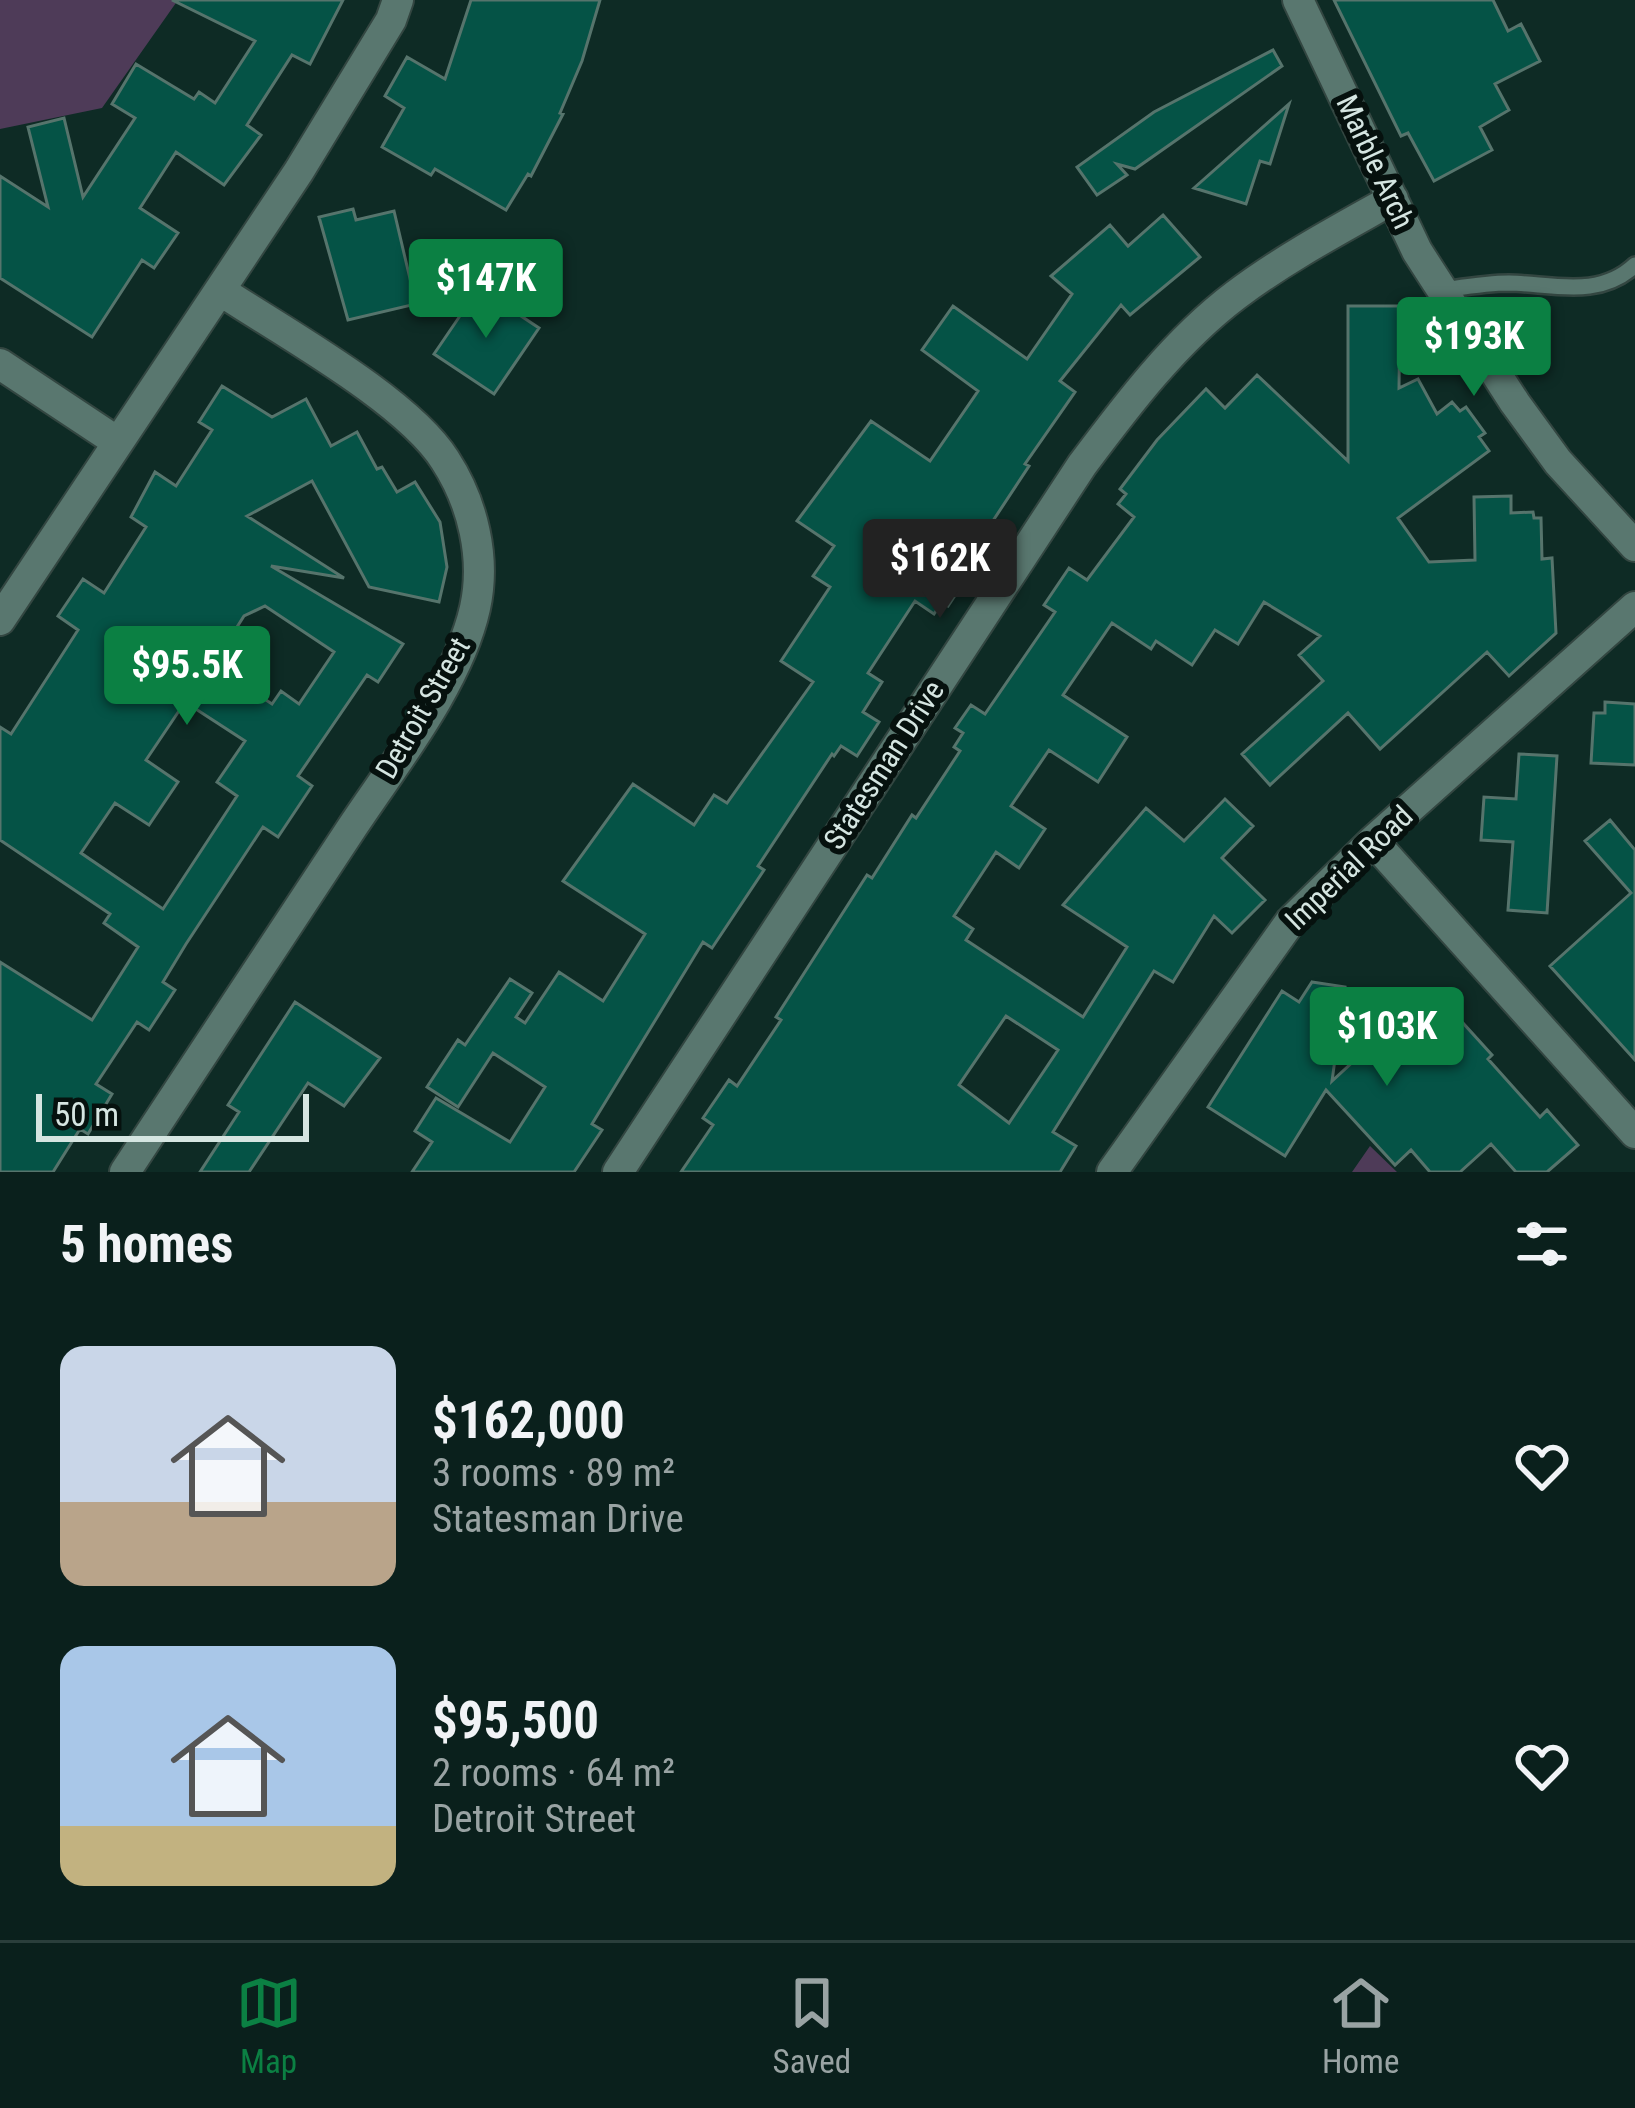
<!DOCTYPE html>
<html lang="en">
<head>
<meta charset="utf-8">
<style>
	body { margin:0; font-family:"Roboto Condensed",sans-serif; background:#132825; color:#f1f3f6; height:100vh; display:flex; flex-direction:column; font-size:45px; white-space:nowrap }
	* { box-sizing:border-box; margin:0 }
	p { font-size:39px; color:#99a3a3 }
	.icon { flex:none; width:66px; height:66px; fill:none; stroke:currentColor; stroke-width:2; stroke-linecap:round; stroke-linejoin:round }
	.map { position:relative; height:1172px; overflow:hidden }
	.side { display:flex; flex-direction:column; background:#0a201c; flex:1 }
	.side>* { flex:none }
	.scale { position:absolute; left:36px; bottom:30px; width:273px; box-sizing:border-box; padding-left:12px; border:6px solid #d5e5e1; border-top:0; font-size:33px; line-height:42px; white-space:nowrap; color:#d5e5e1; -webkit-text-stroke:9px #06110e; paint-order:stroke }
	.price { position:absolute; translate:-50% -102px; padding:0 27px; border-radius:12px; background:#0b8043; color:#fff; font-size:39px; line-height:78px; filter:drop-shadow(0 3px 6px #0008) }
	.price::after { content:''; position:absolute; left:50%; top:72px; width:36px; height:27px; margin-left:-18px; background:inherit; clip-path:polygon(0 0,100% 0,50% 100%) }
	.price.current { background:#222; color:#fff }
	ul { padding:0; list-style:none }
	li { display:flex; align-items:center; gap:36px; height:300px; padding:0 60px }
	li span { display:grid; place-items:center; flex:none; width:336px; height:240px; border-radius:24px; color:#555 }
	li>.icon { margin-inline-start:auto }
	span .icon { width:144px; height:144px; fill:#fffc; stroke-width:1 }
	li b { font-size:51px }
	h2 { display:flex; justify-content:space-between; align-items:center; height:144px; padding:0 60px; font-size:51px }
	.tab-bar { display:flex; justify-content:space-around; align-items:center; height:168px; border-top:3px solid #2a3e3b; background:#0a201c; font-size:33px; color:#99a3a3 }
	.tab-bar a { display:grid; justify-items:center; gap:6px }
	.tab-bar .current { color:#0b8043 }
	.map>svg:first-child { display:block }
</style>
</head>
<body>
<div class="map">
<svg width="1635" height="1172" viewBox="0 0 1635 1172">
	<rect width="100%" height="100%" fill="#0e2b25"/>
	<path fill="#4e3b58" d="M 0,0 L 178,0 L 102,108 L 0,129 Z
		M 1370,1146 L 1397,1172 L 1352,1172 Z"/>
	<path fill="#055346" stroke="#56746c" stroke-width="3" fill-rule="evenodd" d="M 172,0 L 343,0 L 310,64 L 292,55 L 247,125 L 261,135 L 224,185 L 176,152 L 140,208 L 178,233 L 154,268 L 142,260 L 92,337 L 0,278 L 0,176 L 48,207 L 28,127 L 64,118 L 83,197 L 135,118 L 112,104 L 136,64 L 194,99 L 199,92 L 215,103 L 255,41 Z
		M 471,0 L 600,0 L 582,61 L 560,113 L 563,114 L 531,176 L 528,174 L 506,210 L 435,169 L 431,175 L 382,147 L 404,108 L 385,96 L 407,57 L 445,79 Z
		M 1334,0 L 1493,0 L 1508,31 L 1521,24 L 1540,61 L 1495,84 L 1509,110 L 1480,127 L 1492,150 L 1434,181 L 1408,133 L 1401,136 Z
		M 1273,50 L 1282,66 L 1135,169 L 1117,164 L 1127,175 L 1097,195 L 1077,167 L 1154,112 Z
		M 1289,104 L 1270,164 L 1260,161 L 1246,204 L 1194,188 Z
		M 353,209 L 356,220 L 394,211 L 416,304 L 348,320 L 319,217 Z
		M 1163,215 L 1200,257 L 1130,315 L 1121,305 L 1060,381 L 1075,392 L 1025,464 L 1029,466 L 956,577 L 964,582 L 948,606 L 942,603 L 934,614 L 915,601 L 868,673 L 882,682 L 863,712 L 879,722 L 857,756 L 841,746 L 834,756 L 832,754 L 758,866 L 764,870 L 712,948 L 703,942 L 592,1124 L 602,1130 L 574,1172 L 412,1172 L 432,1142 L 415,1131 L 436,1098 L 510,1142 L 545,1087 L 493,1053 L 458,1107 L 427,1087 L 458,1040 L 465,1045 L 510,979 L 532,993 L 516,1017 L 525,1023 L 559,972 L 603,1001 L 645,934 L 563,881 L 633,784 L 694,825 L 714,795 L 727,803 L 813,682 L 781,661 L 830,587 L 813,576 L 834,546 L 797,521 L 871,421 L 930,461 L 978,391 L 922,350 L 953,306 L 1027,359 L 1072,294 L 1051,276 L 1110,225 L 1128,246 Z
		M 479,288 L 539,328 L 494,394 L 434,354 Z
		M 1348,306 L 1400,306 L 1399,388 L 1418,379 L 1437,414 L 1452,402 L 1460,411 L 1466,407 L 1485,433 L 1479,437 L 1489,451 L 1398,518 L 1429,562 L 1475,560 L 1474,497 L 1511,496 L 1511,513 L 1533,512 L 1534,518 L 1541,518 L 1542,559 L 1552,558 L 1556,633 L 1509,676 L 1487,652 L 1380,749 L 1348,713 L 1270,785 L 1242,754 L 1323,681 L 1299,655 L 1320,636 L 1264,602 L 1238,644 L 1215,630 L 1192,665 L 1156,641 L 1151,649 L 1112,623 L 1063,695 L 1127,737 L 1098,782 L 1049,750 L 1011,806 L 1045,829 L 1019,868 L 996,852 L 954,916 L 973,929 L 966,940 L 1083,1017 L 1127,947 L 1063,905 L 1146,808 L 1184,841 L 1225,799 L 1253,826 L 1222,858 L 1265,900 L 1232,933 L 1214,916 L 1173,982 L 1154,971 L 1053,1132 L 1076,1146 L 1060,1172 L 681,1172 L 713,1125 L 703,1118 L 729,1080 L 737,1086 L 781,1020 L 776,1017 L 867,875 L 872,878 L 912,815 L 916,818 L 960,751 L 954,747 L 963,733 L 955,728 L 971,705 L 985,714 L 1055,612 L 1044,605 L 1069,568 L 1087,580 L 1134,517 L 1118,504 L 1126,494 L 1120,489 L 1157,440 L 1206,389 L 1225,408 L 1257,375 L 1348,461 ZM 1006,1016 L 1058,1050 L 1009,1123 L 959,1085 Z
		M 222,386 L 272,417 L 306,399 L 331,446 L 357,432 L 377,469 L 382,467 L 397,492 L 415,482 L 440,522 L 447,567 L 439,602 L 369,587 L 312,481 L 247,516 L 344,578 L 271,566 L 403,644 L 378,682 L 367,675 L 298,776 L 312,786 L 278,837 L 263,827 L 186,944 L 163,982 L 175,990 L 149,1030 L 137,1022 L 96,1084 L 112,1094 L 88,1134 L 80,1129 L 53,1172 L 0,1172 L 0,962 L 92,1020 L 138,947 L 104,923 L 110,914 L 0,840 L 0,727 L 11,734 L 78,630 L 58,616 L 83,579 L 104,593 L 146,527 L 131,517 L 155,472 L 176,486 L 212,430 L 199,422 ZM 265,606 L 334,652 L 299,704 L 281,691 L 272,704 L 213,665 L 244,616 ZM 185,702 L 245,741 L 217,782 L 237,796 L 163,909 L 81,853 L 115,803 L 149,825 L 178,782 L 146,760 Z
		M 1605,702 L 1635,704 L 1635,765 L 1591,763 L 1594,713 L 1605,713 Z
		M 1519,754 L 1557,756 L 1547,913 L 1508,910 L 1513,842 L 1481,840 L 1484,797 L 1516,799 Z
		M 1610,820 L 1635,850 L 1635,1060 L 1550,966 L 1631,893 L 1585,841 Z
		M 1312,982 L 1345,987 L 1332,1081 L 1418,1002 L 1449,1035 L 1462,1022 L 1492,1055 L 1488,1059 L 1540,1117 L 1547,1110 L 1578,1145 L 1547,1172 L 1516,1172 L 1491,1144 L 1460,1172 L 1430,1172 L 1411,1150 L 1395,1165 L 1326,1090 L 1285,1156 L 1208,1107 L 1282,991 L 1299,1002 Z
		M 295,1002 L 380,1058 L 344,1106 L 308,1083 L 249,1172 L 200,1172 L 239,1112 L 228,1105 Z"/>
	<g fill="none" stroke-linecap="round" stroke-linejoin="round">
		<g stroke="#334641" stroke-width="20">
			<path id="service" d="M 1443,290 C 1464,287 1487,283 1509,283 C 1553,284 1599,299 1635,265"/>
		</g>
		<g stroke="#334641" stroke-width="34">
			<path id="minor" d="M 1298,0 L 1417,251 L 1515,403 L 1558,462 L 1635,546
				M 0,364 L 116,441
				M 0,620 L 299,171 L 391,20 L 398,0
				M 1373,841 L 1635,1133
				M 125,1172 C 200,1058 275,944 351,829 C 394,764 458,684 475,608 C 486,558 473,503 445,460 C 407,400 283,332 221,291
				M 618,1172 L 1082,465 C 1127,405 1175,341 1236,295 C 1285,258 1340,229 1393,199
				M 1112,1172 L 1290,922 L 1373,841 L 1635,607"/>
		</g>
		<use href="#service" stroke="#59776f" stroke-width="15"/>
		<use href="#minor" stroke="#59776f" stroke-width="30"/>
	</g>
	<g text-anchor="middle" stroke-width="12" stroke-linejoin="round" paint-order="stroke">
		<g font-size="30" fill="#d5e5e1" stroke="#06110e">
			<text transform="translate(1375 162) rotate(65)" y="10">Marble Arch</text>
			<text transform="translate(423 708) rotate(-60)" y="10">Detroit Street</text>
			<text transform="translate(884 765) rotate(-57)" y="10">Statesman Drive</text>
			<text transform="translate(1349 868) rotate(-44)" y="10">Imperial Road</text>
		</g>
	</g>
</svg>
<div class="scale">50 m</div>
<b class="price" style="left:486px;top:341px">$147K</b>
<b class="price" style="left:1474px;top:399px">$193K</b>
<b class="price current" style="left:940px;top:621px">$162K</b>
<b class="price" style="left:187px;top:728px">$95.5K</b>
<b class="price" style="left:1387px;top:1089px">$103K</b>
</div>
<section class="side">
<h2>5 homes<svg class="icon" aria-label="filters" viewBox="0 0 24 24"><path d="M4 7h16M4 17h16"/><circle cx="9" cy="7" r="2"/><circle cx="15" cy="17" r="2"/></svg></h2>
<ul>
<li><span style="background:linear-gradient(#c9d6e8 65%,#b9a48a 0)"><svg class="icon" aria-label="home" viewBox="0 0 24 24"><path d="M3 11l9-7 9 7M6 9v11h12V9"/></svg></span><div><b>$162,000</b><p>3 rooms · 89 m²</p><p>Statesman Drive</p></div><svg class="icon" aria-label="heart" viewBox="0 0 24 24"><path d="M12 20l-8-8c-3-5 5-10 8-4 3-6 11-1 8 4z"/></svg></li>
<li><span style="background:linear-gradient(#a9c7e8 75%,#c2b280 0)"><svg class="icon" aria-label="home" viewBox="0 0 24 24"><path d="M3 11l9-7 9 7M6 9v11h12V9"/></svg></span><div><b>$95,500</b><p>2 rooms · 64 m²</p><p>Detroit Street</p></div><svg class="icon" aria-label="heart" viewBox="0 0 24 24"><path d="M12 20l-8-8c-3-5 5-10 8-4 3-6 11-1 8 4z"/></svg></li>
</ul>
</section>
<nav class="tab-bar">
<a class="current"><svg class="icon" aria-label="map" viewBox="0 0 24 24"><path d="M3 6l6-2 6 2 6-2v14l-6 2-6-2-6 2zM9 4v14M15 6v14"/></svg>Map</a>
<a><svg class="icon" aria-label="saved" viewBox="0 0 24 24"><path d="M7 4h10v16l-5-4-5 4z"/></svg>Saved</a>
<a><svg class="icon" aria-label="home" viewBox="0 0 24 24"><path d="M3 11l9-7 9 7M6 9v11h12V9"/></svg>Home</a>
</nav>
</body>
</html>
